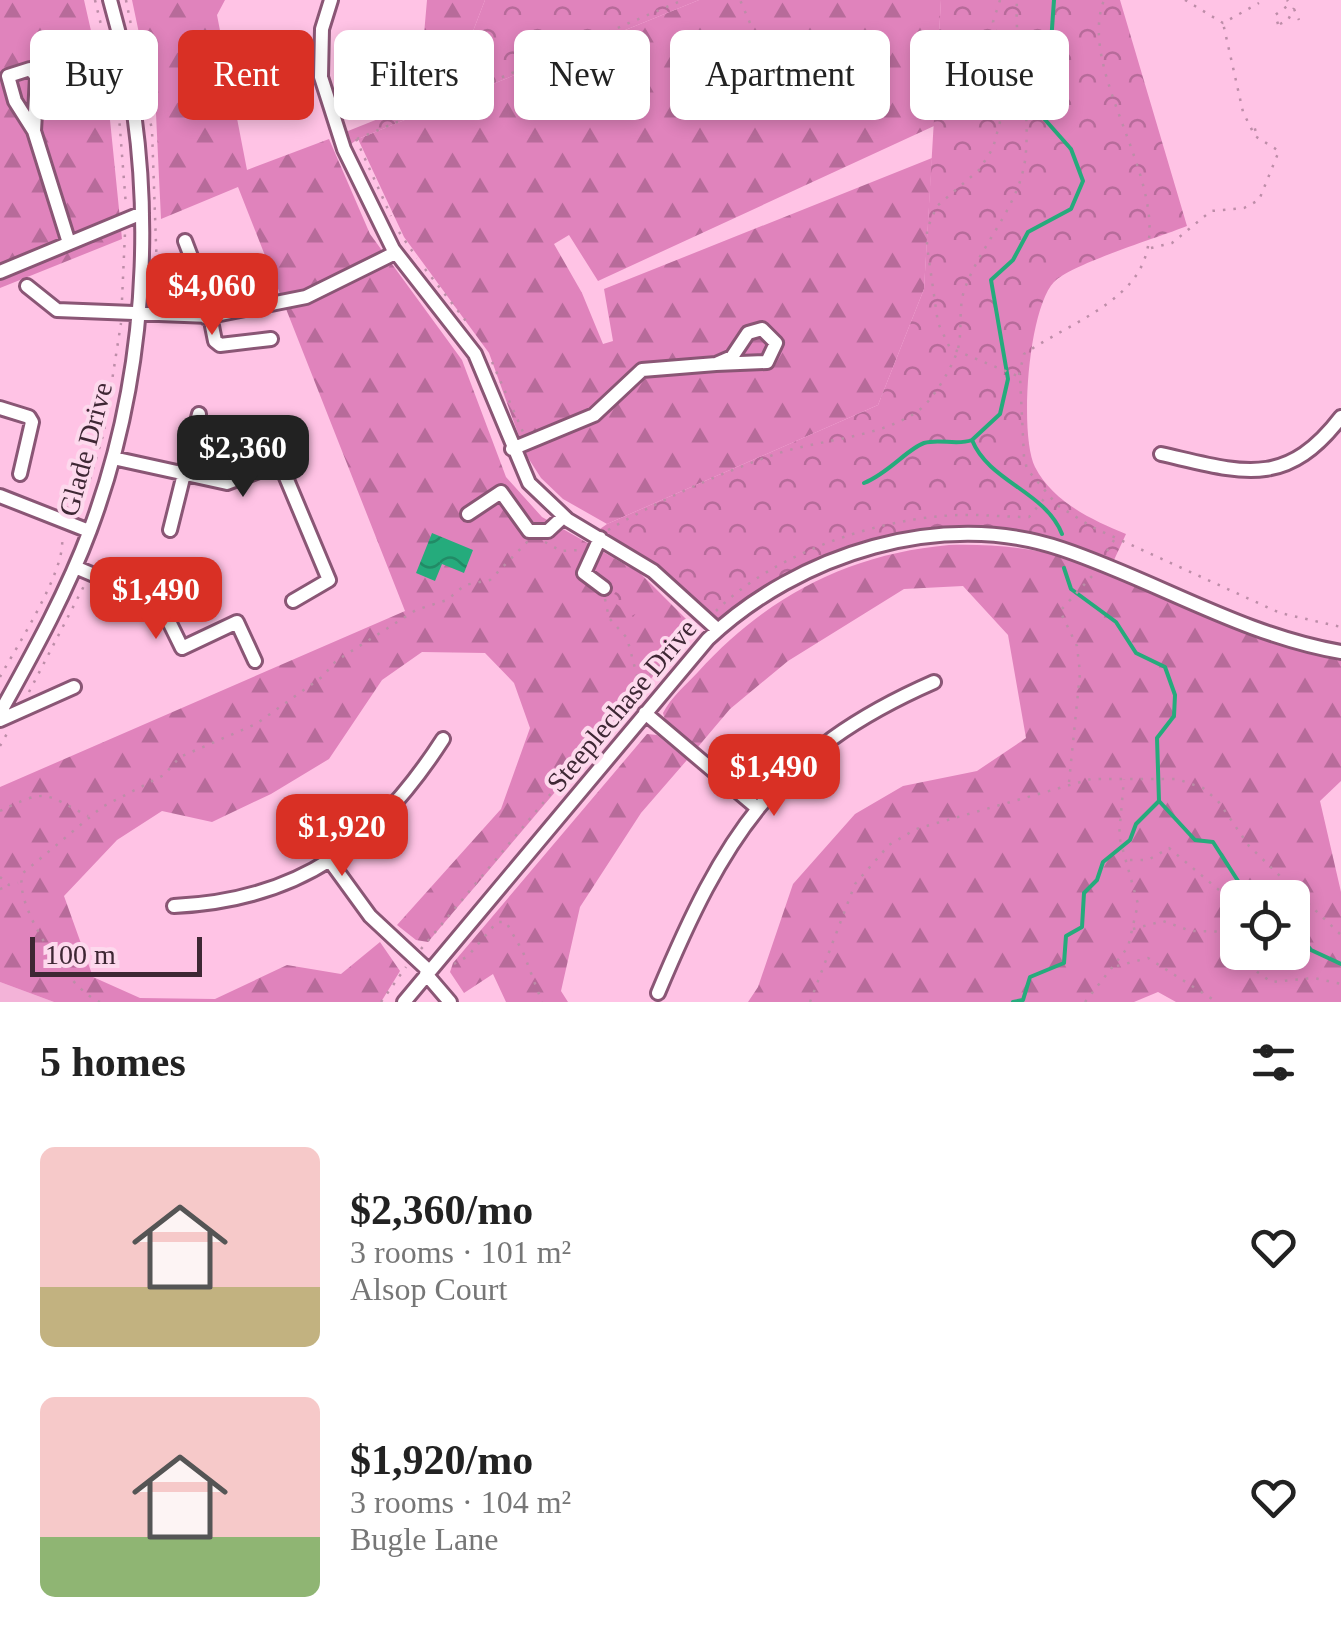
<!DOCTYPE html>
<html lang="en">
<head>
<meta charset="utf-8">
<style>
	body { margin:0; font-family:"Times New Roman",serif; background:#f6f6f6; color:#222; height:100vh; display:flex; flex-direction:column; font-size:38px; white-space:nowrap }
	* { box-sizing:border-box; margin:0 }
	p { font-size:32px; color:#767676 }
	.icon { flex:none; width:55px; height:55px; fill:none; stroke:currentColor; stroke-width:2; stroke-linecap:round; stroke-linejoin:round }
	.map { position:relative; height:1002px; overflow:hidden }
	.side { display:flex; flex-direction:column; background:#fff; flex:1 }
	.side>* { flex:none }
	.banner { position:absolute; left:30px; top:30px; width:1282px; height:90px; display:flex; gap:20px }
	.buttons { position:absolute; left:1220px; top:880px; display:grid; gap:20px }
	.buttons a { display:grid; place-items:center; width:90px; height:90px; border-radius:15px; background:#fff; box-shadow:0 5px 15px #0003; font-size:50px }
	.scale { position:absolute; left:30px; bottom:25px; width:172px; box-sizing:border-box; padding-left:10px; border:5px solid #3e2734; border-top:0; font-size:28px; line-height:35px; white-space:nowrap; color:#3e2734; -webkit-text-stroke:8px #fdd9ed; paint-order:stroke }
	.price { position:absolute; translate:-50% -85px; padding:0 22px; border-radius:20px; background:#d93025; color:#fff; font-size:32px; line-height:65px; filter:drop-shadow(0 2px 5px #0008) }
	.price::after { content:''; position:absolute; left:50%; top:60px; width:30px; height:22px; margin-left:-15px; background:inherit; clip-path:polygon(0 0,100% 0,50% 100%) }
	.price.on { background:#222; color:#fff }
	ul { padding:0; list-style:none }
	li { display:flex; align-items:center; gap:30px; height:250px; padding:0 40px }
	li span { display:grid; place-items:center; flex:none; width:280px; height:200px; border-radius:15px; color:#555 }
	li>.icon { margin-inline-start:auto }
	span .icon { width:120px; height:120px; fill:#fffc; stroke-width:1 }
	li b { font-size:42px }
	h2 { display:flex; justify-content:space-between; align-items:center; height:120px; padding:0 40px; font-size:42px }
	.tag { padding:0 35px; border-radius:15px; background:#fff; box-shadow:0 5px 15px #0003; font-size:35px; line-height:90px }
	.tag.on { background:#d93025; color:#fff }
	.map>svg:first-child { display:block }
</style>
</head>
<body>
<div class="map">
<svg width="1341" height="1002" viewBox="0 0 1341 1002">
	<defs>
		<pattern id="forest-firs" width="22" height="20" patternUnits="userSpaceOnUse" patternTransform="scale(2.5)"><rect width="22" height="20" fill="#e083bc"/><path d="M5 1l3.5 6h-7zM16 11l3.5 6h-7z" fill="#b76b9a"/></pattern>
		<pattern id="park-crowns" width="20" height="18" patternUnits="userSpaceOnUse" patternTransform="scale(2.5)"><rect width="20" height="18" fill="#e083bc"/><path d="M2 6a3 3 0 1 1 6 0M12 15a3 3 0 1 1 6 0" fill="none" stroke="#b76b9a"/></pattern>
		<pattern id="water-waves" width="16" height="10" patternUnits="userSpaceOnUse" patternTransform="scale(2.5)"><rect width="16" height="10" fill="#25ab7c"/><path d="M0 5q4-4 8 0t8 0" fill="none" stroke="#218b66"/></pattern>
	</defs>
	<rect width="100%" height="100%" fill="#ffc3e5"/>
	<path fill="#f3b3d8" d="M 0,982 L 54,1002 L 0,1002 Z"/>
	<path fill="url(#forest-firs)" fill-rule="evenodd" d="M 0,0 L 84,0 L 109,110 L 122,239 L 0,288 Z
		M 132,0 L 225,0 L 217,15 L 247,170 L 329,139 L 370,234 L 462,360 L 506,477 L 542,517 L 640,573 L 690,623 L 688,635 L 428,942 L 416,940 L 397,925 L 501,809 L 530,728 L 514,683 L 485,653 L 422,652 L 382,680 L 329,759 L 271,794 L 212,822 L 162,811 L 117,840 L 64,896 L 93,977 L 140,998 L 215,999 L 287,965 L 341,974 L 380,942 L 400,971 L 381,1002 L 54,1002 L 0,982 L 0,787 L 405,611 L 238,187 L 161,219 L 156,114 Z
		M 427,0 L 485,0 L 465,52 L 468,83 L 418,103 Z
		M 699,0 L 941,0 L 934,126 L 598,281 L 569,235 L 554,244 L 582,293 L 603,344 L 613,341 L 604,289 L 932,158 L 924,289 L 878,405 L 607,524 L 563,499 L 541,478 L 525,453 L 489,353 L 404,237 L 358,139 Z
		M 949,545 C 991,544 1032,547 1072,559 C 1165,587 1244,642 1341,657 L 1341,781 L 1320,801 L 1341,892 L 1341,1002 L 1176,1002 L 1158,992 L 1134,1002 L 748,1002 L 758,987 L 793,884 L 855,814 L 903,786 L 977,771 L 1026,738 L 1008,635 L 963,586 L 904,589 L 788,661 L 730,709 L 697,748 L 666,724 L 663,713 C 671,697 687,684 698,672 C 766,597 848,554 949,545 ZM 1238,898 L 1292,898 L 1292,952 L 1238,952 Z
		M 647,734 L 657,735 L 687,760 L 641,813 L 580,907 L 561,991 L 568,1002 L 506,1002 L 493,974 L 464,993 L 450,972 L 453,963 Z"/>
	<path fill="url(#park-crowns)" d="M 485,0 L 699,0 L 358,139 L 344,149 L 338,135 L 468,83 L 465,52 Z
		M 941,0 L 1120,0 L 1187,226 C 1160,237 1071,264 1054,282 C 1028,309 1019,435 1035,467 C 1053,502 1092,520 1126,534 L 1114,560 L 1048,545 L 948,536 L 821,565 L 718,630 L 679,592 L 593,534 L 607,524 L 878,405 L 924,289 Z
		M 623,583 L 646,601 L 633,617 L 610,599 Z"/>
	<path fill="url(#water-waves)" d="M 432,533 L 473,550 L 464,573 L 442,564 L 435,581 L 416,573 Z"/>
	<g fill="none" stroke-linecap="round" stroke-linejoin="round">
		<path stroke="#25ab7c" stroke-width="4" d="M 972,440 L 1000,414 L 1008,379 L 991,280 L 1013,260 L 1028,232 L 1071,209 L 1083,181 L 1071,149 L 1040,114 L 1037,96 L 1050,57 L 1054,0
			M 972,440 C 989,482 1045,491 1062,534
			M 864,483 C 889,473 907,449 924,443 C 940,438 956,446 972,440
			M 1064,568 L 1071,589 L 1116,622 L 1136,653 L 1165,667 L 1175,695 L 1174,716 L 1157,738 L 1159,801 L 1195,840 L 1213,842 L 1249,898
			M 1292,926 L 1311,950 L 1341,964
			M 1013,1002 L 1023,1000 L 1030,977 L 1064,963 L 1066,936 L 1082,927 L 1084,893 L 1097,880 L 1103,862 L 1130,840 L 1136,824 L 1159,801"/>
		<g stroke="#8a5675" stroke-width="18">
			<path id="minor" d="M 331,0 L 322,29 L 321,77 L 344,149 L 393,249 L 475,354 L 529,483 L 568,520 L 653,571 L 718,630
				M 34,131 L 37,77 L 30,69 L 8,76 L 15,101 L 34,131 L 69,243
				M 185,241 L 203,288 L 205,317
				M 0,272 L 142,213
				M 27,286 L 57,310 L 210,316 L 306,297 L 395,253
				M 210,316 L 215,341 L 220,345 L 271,339
				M 762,329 L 776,343 L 767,362 L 716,364 L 732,357 L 748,333 Z
				M 0,408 L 29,417 L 32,422 L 20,474
				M 512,449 L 594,415 L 642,370 L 716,364
				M 1161,454 C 1241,472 1285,490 1341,417
				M 113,458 L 227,483 L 280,463 L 329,580 L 293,601
				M 0,496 L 89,531
				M 468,514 L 501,492 L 529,531 L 548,531 L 563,517
				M 170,530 L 199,414
				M 600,538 L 584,573 L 604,588
				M 75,567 L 160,603 L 182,648 L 237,622 L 255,661
				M 0,713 C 33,653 66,594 90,530 C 152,364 159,170 110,0
				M 645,713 L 756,807
				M 0,720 L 74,687
				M 330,861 L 370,916 L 429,971
				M 174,906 C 301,900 376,843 443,739
				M 426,974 L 450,1002
				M 658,993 C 723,838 774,752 934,682
				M 404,1002 L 708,639 C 798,554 942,508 1062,549 C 1157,581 1242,635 1341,652"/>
		</g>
		<path stroke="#bd8da8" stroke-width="2.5" stroke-dasharray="2.5 8" stroke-linecap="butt" d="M 95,0 L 117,91 L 126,206
			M 126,0 L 152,130 L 158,300
			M 1000,0 L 993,22 L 1007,65 L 1009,88 L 993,148 L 979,170 L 937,206 L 927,229 L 927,246 L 938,323 L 950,348 L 1020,377 L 1024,457 L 1027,469 L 1057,505 L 1092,527 L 1280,613 L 1341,627
			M 1185,0 L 1223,23 L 1259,3
			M 1294,9 L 1299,20
			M 1278,24 L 1275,15 L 1290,4 L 1287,0
			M 1280,24 L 1288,20 L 1294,8
			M 716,109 L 735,68 L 735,52 L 747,35 L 750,23 L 740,0
			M 1254,130 L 1264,127
			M 356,139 L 391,216
			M 357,139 L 683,0
			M 399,232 L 417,258
			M 1151,248 L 1172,243 L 1211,211 L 1244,208 L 1259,200 L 1279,151 L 1255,136 L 1243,112 L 1223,23
			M 425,269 L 466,321
			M 122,300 L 125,233
			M 492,362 L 523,432
			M 1019,375 L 1024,354 C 1057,331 1107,312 1132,281 C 1193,206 1073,80 1104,0
			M 66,508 L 81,504 L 85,496 L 104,432 L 121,323
			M 608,530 C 658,501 718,474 773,455 C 818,439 878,439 918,411 C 933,400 949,372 956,355 C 964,335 957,309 965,288 C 983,240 1023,203 1026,151 C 1030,99 1014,51 1017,0
			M 545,542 L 561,551 L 580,550
			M 1107,551 L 1116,537
			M 605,599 L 609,618 L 627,638 L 640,687
			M 716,611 C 771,556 867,522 943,516 C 972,513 1000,517 1029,517 L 1048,494
			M 0,677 C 15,649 71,563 61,535
			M 29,692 L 85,584
			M 0,746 L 9,730
			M 1069,782 L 1080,673 L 1077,646 L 1060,611 L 1093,575
			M 0,811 C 47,788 43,793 88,816
			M 1130,860 L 1148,860 L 1169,848 L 1238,906
			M 0,877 L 9,885 L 18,883
			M 0,889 L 8,886
			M 1133,929 L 1163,921 L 1191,931 L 1238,932
			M 421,949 L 665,657 L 695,628
			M 1250,952 L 1256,971 L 1271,982 L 1314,978 L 1341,984
			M 454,964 L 468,956 L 497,922 L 506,922 L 523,952 L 542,1002
			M 1117,966 L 1148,958 L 1217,1002
			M 100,1002 C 71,992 11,903 23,873 L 102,807 L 164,775 L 180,757 L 256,724 L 322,677 L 336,661 L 416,610 L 447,600 L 465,585 L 490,580 L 528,541
			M 381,1002 L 406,967
			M 810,1002 L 855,884 L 889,845 L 916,829 L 1091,779 L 1177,779 L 1203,788 L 1218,801 L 1249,846 L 1341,935
			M 1085,1002 L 1128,947 L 1138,904 L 1119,836 L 1124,779"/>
		<use href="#minor" stroke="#fff" stroke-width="12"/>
	</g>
	<g text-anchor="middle" stroke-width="8" stroke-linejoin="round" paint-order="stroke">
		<g font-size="28" fill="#3e2734" stroke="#fdd9ed">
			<text transform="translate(85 449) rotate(-75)" y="10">Glade Drive</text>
			<text transform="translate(621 705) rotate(-50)" y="10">Steeplechase Drive</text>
		</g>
	</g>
</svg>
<div class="buttons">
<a><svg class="icon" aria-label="locate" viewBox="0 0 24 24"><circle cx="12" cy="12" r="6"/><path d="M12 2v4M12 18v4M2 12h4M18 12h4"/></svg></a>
</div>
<div class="scale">100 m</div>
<b class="price" style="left:212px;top:338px">$4,060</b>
<b class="price on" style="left:243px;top:500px">$2,360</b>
<b class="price" style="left:156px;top:642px">$1,490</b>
<b class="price" style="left:774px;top:819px">$1,490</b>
<b class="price" style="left:342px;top:879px">$1,920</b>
<div class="banner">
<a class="tag">Buy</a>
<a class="tag on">Rent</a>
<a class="tag">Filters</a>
<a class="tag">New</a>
<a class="tag">Apartment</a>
<a class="tag">House</a>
</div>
</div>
<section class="side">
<h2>5 homes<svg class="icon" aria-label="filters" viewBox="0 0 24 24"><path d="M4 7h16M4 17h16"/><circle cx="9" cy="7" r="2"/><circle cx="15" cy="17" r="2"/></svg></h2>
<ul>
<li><span style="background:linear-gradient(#f6c9c9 70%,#c2b280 0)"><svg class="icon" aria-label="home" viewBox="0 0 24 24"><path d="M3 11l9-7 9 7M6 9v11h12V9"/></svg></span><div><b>$2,360/mo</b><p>3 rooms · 101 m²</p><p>Alsop Court</p></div><svg class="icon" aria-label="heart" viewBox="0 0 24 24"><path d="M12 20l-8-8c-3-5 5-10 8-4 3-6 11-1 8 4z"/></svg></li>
<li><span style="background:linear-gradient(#f6c9c9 70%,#8fb573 0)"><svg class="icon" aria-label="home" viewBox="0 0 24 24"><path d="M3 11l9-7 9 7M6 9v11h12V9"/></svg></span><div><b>$1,920/mo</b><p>3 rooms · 104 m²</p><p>Bugle Lane</p></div><svg class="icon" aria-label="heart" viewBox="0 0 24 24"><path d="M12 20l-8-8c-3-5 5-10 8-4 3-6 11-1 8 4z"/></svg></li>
</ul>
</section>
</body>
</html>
